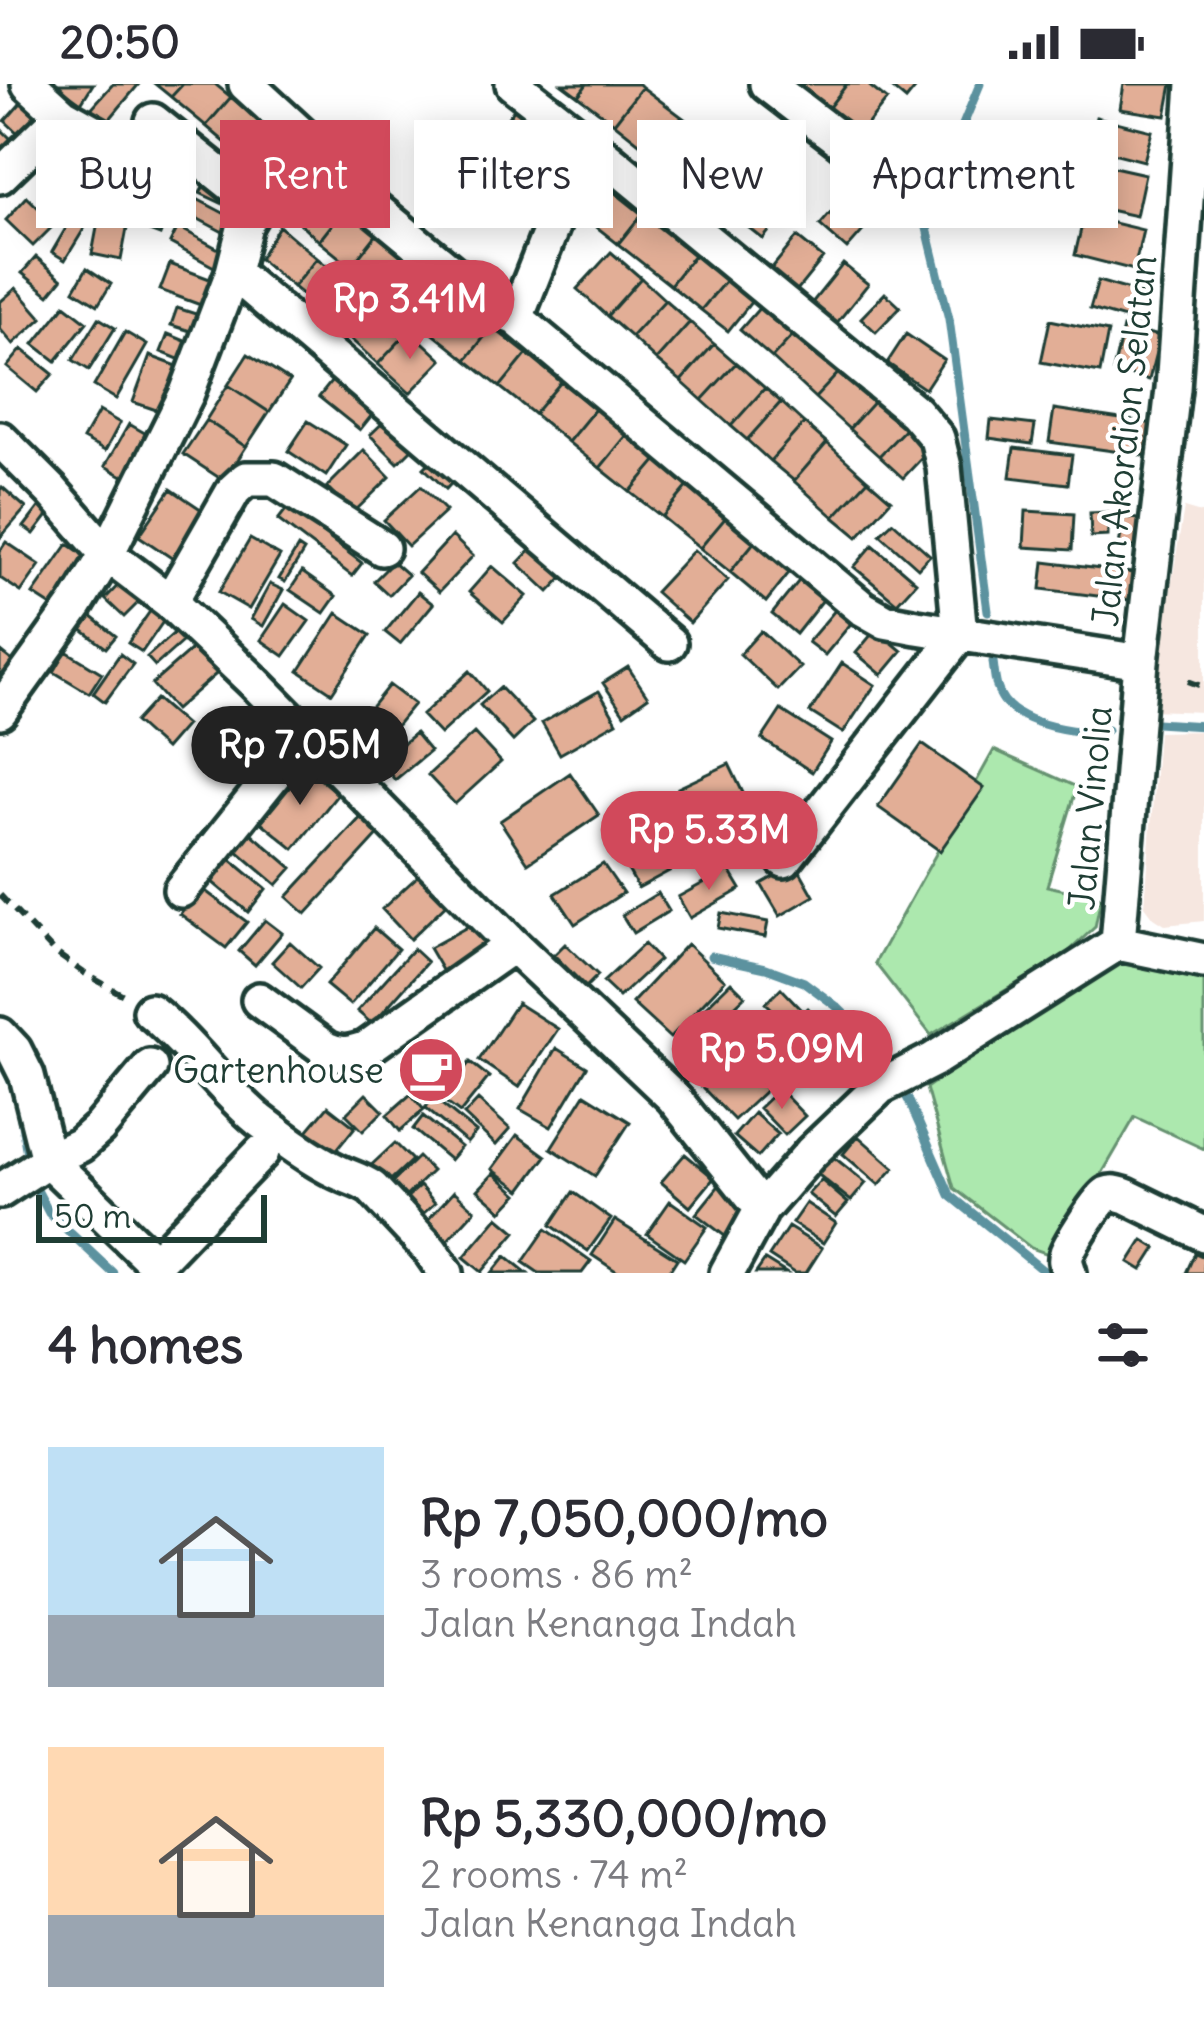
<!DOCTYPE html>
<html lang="en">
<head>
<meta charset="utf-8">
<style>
	body { margin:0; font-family:Delius,sans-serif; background:#f7f7f7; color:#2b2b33; height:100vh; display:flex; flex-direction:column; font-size:45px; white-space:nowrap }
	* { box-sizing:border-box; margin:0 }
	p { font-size:39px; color:#7c7c81 }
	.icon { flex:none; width:66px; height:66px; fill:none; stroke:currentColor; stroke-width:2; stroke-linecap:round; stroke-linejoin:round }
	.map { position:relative; height:1189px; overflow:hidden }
	.sheet { display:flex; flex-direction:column; background:#fff; flex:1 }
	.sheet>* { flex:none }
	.guide { position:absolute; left:36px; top:36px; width:1134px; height:108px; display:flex; gap:24px }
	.scale { position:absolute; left:36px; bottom:30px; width:231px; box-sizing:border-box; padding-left:12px; border:6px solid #1f3d34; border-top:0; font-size:33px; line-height:42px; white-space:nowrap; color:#1f3d34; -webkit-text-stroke:9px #fff; paint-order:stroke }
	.price { position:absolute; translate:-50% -102px; padding:0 27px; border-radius:42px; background:#d1495b; color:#fff; font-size:39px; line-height:78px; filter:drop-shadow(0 3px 6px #0008) }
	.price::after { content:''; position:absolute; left:50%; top:72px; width:36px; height:27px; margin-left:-18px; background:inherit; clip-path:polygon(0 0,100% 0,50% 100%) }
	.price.selected { background:#222; color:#fff }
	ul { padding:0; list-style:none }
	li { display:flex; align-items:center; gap:36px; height:300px; padding:0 48px }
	li span { display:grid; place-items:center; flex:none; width:336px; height:240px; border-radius:0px; color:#555 }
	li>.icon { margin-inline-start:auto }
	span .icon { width:144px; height:144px; fill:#fffc; stroke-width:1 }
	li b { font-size:51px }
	h2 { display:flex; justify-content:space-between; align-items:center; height:144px; padding:0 48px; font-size:51px }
	.pill { padding:0 42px; border-radius:0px; background:#fff; box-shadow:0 6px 30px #0003; font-size:42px; line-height:108px }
	.pill.selected { background:#d1495b; color:#fff }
	.status { display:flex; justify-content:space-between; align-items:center; height:84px; padding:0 60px; background:#fff; direction:ltr }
	.status svg { height:33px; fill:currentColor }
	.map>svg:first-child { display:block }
</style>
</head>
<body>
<div class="status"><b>20:50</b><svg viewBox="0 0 49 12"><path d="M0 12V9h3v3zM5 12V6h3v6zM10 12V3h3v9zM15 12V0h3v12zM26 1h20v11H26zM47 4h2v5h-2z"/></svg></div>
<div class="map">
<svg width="1204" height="1189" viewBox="0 0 1204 1189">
	<rect width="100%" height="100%" fill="#fff"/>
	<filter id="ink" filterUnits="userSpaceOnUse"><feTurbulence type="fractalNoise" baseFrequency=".00833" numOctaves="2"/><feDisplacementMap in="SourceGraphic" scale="24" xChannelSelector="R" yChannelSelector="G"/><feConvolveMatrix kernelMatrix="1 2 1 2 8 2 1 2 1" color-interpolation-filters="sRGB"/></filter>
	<g filter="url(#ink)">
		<path fill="#f6e7e0" d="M 1184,424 L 1204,430 L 1204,628 L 1151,626 Z
			M 1204,647 L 1204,837 L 1165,841 L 1154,834 L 1145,822 L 1158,648 Z"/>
		<path fill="#ace8ae" stroke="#669271" stroke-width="3" d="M 994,666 L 1077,703 L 1047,802 L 1101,814 L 1095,843 L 1066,870 L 931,951 L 875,879 Z
			M 1133,878 L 1204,896 L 1204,1065 L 1135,1033 L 1054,1172 L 1031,1164 L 954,1104 L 926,1004 L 1095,885 Z"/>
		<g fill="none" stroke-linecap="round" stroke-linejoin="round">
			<path stroke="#5c929f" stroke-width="9" d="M 980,0 L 953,65 L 926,108 L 926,140 L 949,235 L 988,527
				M 993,578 C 995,592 995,605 1004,617 C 1022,641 1079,651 1107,646
				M 1156,639 L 1204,642
				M 711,872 L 766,884 L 804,898 L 836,922 L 875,960 L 889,981 L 909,1017 L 950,1111 L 1046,1189
				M 0,978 C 19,1002 21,1040 27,1069
				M 36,1104 L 49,1129 L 113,1189"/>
		</g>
		<path fill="#e2ae96" stroke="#1f3d34" stroke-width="3" d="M 55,0 L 93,0 L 81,19 Z
			M 113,0 L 139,0 L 103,43 L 87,29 Z
			M 155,0 L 183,0 L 171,13 Z
			M 183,0 L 215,0 L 231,13 L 206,42 L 171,13 Z
			M 562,0 L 587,0 L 578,12 Z
			M 587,0 L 639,0 L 642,3 L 614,39 L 578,12 Z
			M 799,0 L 847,0 L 826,27 L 796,4 Z
			M 847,0 L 867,0 L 887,16 L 858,52 L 826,27 Z
			M 887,0 L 919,0 L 906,16 Z
			M 1124,0 L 1172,0 L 1166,32 L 1120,25 Z
			M 642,3 L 682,33 L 653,70 L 614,39 Z
			M 27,12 L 44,26 L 21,52 L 5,37 Z
			M 231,13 L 265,41 L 240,71 L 206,42 Z
			M 518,20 L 554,47 L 521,90 L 486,62 Z
			M 682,33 L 722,64 L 693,101 L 653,70 Z
			M 1096,33 L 1152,47 L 1144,77 L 1089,63 Z
			M 265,41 L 294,66 L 269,95 L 240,71 Z
			M 2,46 L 16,60 L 0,75 L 0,48 Z
			M 554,47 L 580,67 L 547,109 L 521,90 Z
			M 722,64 L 758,92 L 730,129 L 693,101 Z
			M 1087,77 L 1145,90 L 1136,132 L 1077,119 Z
			M 310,89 L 345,124 L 319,157 L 284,124 Z
			M 758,92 L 792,118 L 763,155 L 730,129 Z
			M 206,98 L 239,114 L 234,125 L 200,109 Z
			M 857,98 L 885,122 L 847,165 L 820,141 Z
			M 104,107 L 133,113 L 121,176 L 92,170 Z
			M 613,107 L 642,130 L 618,160 L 589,137 Z
			M 27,113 L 55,140 L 33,162 L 6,136 Z
			M 195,114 L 233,134 L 225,149 L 187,129 Z
			M 141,121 L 168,130 L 160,151 L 133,141 Z
			M 345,124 L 377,150 L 351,183 L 319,157 Z
			M 642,130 L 694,171 L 670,201 L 618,160 Z
			M 73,132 L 87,140 L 65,176 L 52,168 Z
			M 1084,132 L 1143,146 L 1134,186 L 1075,171 Z
			M 279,142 L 317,174 L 293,203 L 259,175 Z
			M 178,143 L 224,168 L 216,184 L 170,159 Z
			M 377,150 L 415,180 L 389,213 L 351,183 Z
			M 797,153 L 823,174 L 794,210 L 767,190 Z
			M 611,168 L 641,194 L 607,232 L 577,205 Z
			M 694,171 L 726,196 L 701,226 L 670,201 Z
			M 36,173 L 62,195 L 49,211 L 22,189 Z
			M 317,174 L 356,206 L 331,235 L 293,203 Z
			M 170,180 L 215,197 L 206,223 L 160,206 Z
			M 415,180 L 453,211 L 426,244 L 389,213 Z
			M 843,180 L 868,200 L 836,240 L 811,220 Z
			M 87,184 L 111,200 L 98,221 L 74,206 Z
			M 641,194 L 665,216 L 631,253 L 607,232 Z
			M 726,196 L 752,217 L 728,247 L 701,226 Z
			M 1098,197 L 1150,212 L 1142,240 L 1090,225 Z
			M 16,204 L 42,234 L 13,260 L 0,245 L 0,218 Z
			M 885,209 L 900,223 L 876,248 L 861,234 Z
			M 453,211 L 492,243 L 466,276 L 426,244 Z
			M 769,213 L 801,242 L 772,274 L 740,246 Z
			M 375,214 L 410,246 L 378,280 L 343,248 Z
			M 665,216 L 690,238 L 656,276 L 631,253 Z
			M 65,221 L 87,238 L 56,277 L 34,260 Z
			M 177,224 L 202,232 L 197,249 L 171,241 Z
			M 99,234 L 115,244 L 89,286 L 73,276 Z
			M 1050,236 L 1108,248 L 1100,289 L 1041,278 Z
			M 690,238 L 714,260 L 681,297 L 656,276 Z
			M 801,242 L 845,282 L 815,314 L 772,274 Z
			M 492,243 L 527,270 L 500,303 L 466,276 Z
			M 1123,244 L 1160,252 L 1149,296 L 1113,287 Z
			M 410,246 L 442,276 L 410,309 L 378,280 Z
			M 125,248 L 147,261 L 116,315 L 94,302 Z
			M 168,250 L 195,261 L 188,279 L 161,268 Z
			M 906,250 L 944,276 L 925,305 L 887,279 Z
			M 714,260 L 736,279 L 702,316 L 681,297 Z
			M 22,265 L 53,290 L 37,308 L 7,283 Z
			M 248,270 L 290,297 L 269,328 L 228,301 Z
			M 527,270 L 561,298 L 534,330 L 500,303 Z
			M 150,272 L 185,285 L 168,330 L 133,318 Z
			M 736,279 L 765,304 L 731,342 L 702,316 Z
			M 845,282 L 878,313 L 849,345 L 815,314 Z
			M 339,288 L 380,321 L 360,346 L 319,313 Z
			M 561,298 L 595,325 L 568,358 L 534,330 Z
			M 228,301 L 269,328 L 246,363 L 206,336 Z
			M 765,304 L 781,318 L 747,356 L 731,342 Z
			M 878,313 L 909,341 L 879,372 L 849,345 Z
			M 781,318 L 804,339 L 770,377 L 747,356 Z
			M 595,325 L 627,351 L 600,384 L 568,358 Z
			M 1054,325 L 1154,340 L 1149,372 L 1049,358 Z
			M 99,327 L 120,339 L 105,367 L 83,355 Z
			M 395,327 L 422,355 L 398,379 L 370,351 Z
			M 206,336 L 246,363 L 224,397 L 183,370 Z
			M 991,336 L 1035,341 L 1032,360 L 989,354 Z
			M 308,337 L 346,361 L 326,392 L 288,367 Z
			M 804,339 L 827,359 L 794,397 L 770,377 Z
			M 129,340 L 157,356 L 133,398 L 105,382 Z
			M 909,341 L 933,362 L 903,394 L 879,372 Z
			M 627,351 L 657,376 L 630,408 L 600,384 Z
			M 827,359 L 868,396 L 834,433 L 794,397 Z
			M 1014,364 L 1072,371 L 1068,400 L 1010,393 Z
			M 364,366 L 390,393 L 353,429 L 327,403 Z
			M 440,368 L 461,389 L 446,405 L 424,384 Z
			M 657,376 L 689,401 L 662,433 L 630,408 Z
			M 868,396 L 891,416 L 858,453 L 834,433 Z
			M 689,401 L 727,432 L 700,464 L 662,433 Z
			M 421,402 L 446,427 L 408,462 L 384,436 Z
			M 2,403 L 26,424 L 0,454 L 0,406 Z
			M 171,405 L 208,430 L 176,477 L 139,452 Z
			M 46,414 L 56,421 L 34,450 L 24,443 Z
			M 288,423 L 362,479 L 352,492 L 278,436 Z
			M 1026,427 L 1074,430 L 1072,466 L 1024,463 Z
			M 1108,428 L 1108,452 L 1091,453 L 1090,429 Z
			M 727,432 L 756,456 L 730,488 L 700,464 Z
			M 1124,433 L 1144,436 L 1140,464 L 1119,461 Z
			M 893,438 L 930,471 L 918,484 L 880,450 Z
			M 452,452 L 473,472 L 439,508 L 418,489 Z
			M 250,455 L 280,472 L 249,525 L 219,508 Z
			M 756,456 L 792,485 L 766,518 L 730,488 Z
			M 6,458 L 40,481 L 21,508 L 0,494 L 0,467 Z
			M 68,460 L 87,473 L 53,523 L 33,510 Z
			M 536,460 L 567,489 L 549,508 L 518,479 Z
			M 873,461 L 916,498 L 897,519 L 854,483 Z
			M 298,463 L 304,467 L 285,498 L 279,495 Z
			M 694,466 L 728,496 L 690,539 L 655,508 Z
			M 393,478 L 408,491 L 389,511 L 374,497 Z
			M 1044,478 L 1141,490 L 1138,517 L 1041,505 Z
			M 492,482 L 527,512 L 503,538 L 469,508 Z
			M 302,488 L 336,512 L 324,529 L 290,506 Z
			M 806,488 L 830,507 L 796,550 L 772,530 Z
			M 127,492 L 147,510 L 124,533 L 105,515 Z
			M 270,500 L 283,506 L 263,542 L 251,535 Z
			M 418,508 L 433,520 L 400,560 L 385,548 Z
			M 847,512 L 863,525 L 825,571 L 808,558 Z
			M 285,520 L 309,537 L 284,572 L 261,556 Z
			M 153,523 L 167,532 L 142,568 L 128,559 Z
			M 337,529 L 370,551 L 332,609 L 299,587 Z
			M 91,532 L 116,552 L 106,564 L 81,545 Z
			M 183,541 L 191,550 L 155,582 L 147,573 Z
			M 876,545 L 902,567 L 882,591 L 856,569 Z
			M 761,547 L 800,583 L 778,606 L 740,570 Z
			M 200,558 L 223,584 L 175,626 L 152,600 Z
			M 0,567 L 15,579 L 1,597 L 0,596 Z
			M 66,567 L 102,589 L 89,609 L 54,588 Z
			M 120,570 L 133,580 L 105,618 L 93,609 Z
			M 842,579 L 875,601 L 843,649 L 810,628 Z
			M 628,583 L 648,613 L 624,630 L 603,599 Z
			M 470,587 L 487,607 L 440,650 L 422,631 Z
			M 389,601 L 414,620 L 377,665 L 353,646 Z
			M 500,603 L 533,638 L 513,657 L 480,621 Z
			M 599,607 L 617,638 L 560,670 L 542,639 Z
			M 156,615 L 186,641 L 165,665 L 135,638 Z
			M 781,626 L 831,658 L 812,688 L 762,655 Z
			M 415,649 L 430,667 L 395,696 L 380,678 Z
			M 474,649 L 501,678 L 455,720 L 428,691 Z
			M 922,660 L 984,704 L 940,767 L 878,723 Z
			M 729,680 L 760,744 L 710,769 L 678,704 Z
			M 306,683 L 338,710 L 294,765 L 261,738 Z
			M 570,689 L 599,731 L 528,779 L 500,737 Z
			M 364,730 L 382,747 L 306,830 L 287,813 Z
			M 244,743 L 292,784 L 277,801 L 229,760 Z
			M 670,748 L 686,778 L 638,804 L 622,775 Z
			M 224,770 L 266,805 L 248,828 L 205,792 Z
			M 603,780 L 623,809 L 575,840 L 555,810 Z
			M 796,780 L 814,812 L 780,832 L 761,800 Z
			M 430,781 L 457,810 L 410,855 L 382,825 Z
			M 729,785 L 741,805 L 690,834 L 678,813 Z
			M 200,803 L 247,838 L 226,864 L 180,830 Z
			M 658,809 L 669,827 L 633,849 L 622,831 Z
			M 721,829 L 768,838 L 765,853 L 718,844 Z
			M 265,836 L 282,849 L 255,881 L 239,867 Z
			M 478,837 L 491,861 L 443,888 L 429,864 Z
			M 374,844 L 398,865 L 350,921 L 326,901 Z
			M 290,858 L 319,884 L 301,904 L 272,878 Z
			M 565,860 L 598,891 L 586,903 L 554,871 Z
			M 644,860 L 659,876 L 619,913 L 603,898 Z
			M 687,860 L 725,896 L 670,954 L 632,919 Z
			M 413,865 L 427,878 L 372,940 L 357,927 Z
			M 731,898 L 745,912 L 688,967 L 674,954 Z
			M 781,904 L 801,925 L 786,939 L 766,919 Z
			M 517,919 L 558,945 L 519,1003 L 479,976 Z
			M 808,924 L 845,963 L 815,991 L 778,952 Z
			M 732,927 L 748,944 L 707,982 L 691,965 Z
			M 556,964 L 587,983 L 551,1043 L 520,1025 Z
			M 734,970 L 767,1005 L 734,1036 L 701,1002 Z
			M 470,978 L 489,993 L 460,1029 L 440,1014 Z
			M 779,1005 L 805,1032 L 785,1051 L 759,1024 Z
			M 366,1010 L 383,1027 L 363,1047 L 346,1030 Z
			M 411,1010 L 424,1026 L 400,1047 L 387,1031 Z
			M 585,1010 L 630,1038 L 595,1092 L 551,1064 Z
			M 434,1014 L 476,1048 L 467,1059 L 425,1024 Z
			M 478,1016 L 510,1045 L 496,1061 L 464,1031 Z
			M 328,1022 L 355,1043 L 334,1069 L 307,1047 Z
			M 754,1029 L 778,1050 L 758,1073 L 734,1052 Z
			M 423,1032 L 461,1063 L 450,1076 L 413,1045 Z
			M 517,1051 L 546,1072 L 521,1106 L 492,1085 Z
			M 858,1052 L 894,1084 L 879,1101 L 843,1070 Z
			M 395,1059 L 412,1076 L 381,1105 L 365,1087 Z
			M 685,1070 L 714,1094 L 690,1123 L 661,1098 Z
			M 830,1070 L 866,1099 L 851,1117 L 815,1088 Z
			M 418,1073 L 432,1087 L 398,1120 L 384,1106 Z
			M 494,1089 L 518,1110 L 502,1127 L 478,1106 Z
			M 821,1096 L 848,1119 L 836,1133 L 808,1110 Z
			M 721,1099 L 750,1122 L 726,1153 L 696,1130 Z
			M 420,1102 L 435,1119 L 414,1138 L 398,1121 Z
			M 454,1107 L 475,1126 L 446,1158 L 425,1139 Z
			M 573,1108 L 611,1135 L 588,1167 L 551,1141 Z
			M 670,1117 L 707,1143 L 684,1176 L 647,1150 Z
			M 806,1119 L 836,1139 L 823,1159 L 792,1139 Z
			M 498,1133 L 516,1148 L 482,1188 L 464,1173 Z
			M 615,1136 L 677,1175 L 668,1189 L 619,1189 L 592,1171 Z
			M 788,1143 L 822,1164 L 806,1189 L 795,1189 L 769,1172 Z
			M 546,1145 L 591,1177 L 582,1189 L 539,1189 L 523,1178 Z
			M 1143,1156 L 1156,1164 L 1142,1186 L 1129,1178 Z
			M 1195,1169 L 1204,1173 L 1204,1189 L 1186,1189 Z
			M 506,1172 L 527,1189 L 492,1189 Z
			M 765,1176 L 786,1189 L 756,1189 Z"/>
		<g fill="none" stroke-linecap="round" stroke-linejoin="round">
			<g stroke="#1f3d34" stroke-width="42">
				<path id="minor" d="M 29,0 L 63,31 L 155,82 C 165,91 164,102 176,110
					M 246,0 L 321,69 L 329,87 L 497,226 L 516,234 L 862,524 L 885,537 L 917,543 L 1141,578
					M 513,0 L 586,57 L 915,328 L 937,354 L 944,383 L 960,550 L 784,776
					M 767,0 L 905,106
					M 0,92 L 63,31
					M 233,188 L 669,559
					M 516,234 L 586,57
					M 0,355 L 52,407 L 107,470 L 170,518 L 253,597 L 513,861 L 673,1013 L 762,1125
					M 170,518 L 234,406 L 246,395 L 274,395 L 382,464
					M 0,627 L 76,521 L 107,470 L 187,309 L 233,188 L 245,141 L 252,129 L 250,120 L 239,106 L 153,37
					M 181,806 L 295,664 L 307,653
					M 1118,859 L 1141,578 L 1173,305 L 1194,0
					M 1118,859 L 1204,877
					M 259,916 L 326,965 C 341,972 351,970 367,964 L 513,861
					M 150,927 C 190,959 219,1002 258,1035 C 283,1054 309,1074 338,1088 C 350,1094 361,1096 372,1104 L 430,1166 L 446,1189
					M 0,951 L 14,966 L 27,992 L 48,1076 L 155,1179 L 262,1068
					M 0,1107 L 48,1076 L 80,1061 L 99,1044 L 150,983
					M 727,1189 L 762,1125 L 811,1069 L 880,1003 L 933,976 L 1118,859
					M 1069,1189 C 1067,1181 1064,1178 1067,1169 C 1071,1159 1098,1115 1107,1110 C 1114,1107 1119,1110 1126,1112 L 1204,1150"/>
			</g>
			<path stroke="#1f3d34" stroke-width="6" stroke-dasharray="12 9" stroke-linecap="butt" d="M 1188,597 L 1204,603
				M 0,811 L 53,867 L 84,889 L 127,913"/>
			<use href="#minor" stroke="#fff" stroke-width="33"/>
		</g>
	</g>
	<defs>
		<g id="cafe-disc" transform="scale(3.45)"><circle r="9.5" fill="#d1495b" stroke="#fff"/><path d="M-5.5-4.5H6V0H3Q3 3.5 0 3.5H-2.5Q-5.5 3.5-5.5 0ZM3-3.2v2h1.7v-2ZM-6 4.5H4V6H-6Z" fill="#fff"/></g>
	</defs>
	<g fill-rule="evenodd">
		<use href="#cafe-disc" x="431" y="986"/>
	</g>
	<g text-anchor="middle" stroke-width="9" stroke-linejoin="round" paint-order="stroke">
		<g font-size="36" fill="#1f3d34" stroke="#fff">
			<text transform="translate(1124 357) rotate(-84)" y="13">Jalan Akordion Selatan</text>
			<text transform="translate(1090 724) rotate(-85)" y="13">Jalan Vinolia</text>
		</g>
		<g font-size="36" fill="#1f3d34" stroke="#fff" text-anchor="end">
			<text x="384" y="999">Gartenhouse</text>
		</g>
	</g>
</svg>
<div class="scale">50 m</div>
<b class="price" style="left:410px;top:278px">Rp 3.41M</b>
<b class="price selected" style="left:300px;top:724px">Rp 7.05M</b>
<b class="price" style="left:709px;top:809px">Rp 5.33M</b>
<b class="price" style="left:782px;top:1028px">Rp 5.09M</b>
<div class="guide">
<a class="pill">Buy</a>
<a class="pill selected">Rent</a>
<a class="pill">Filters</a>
<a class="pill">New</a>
<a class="pill">Apartment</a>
</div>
</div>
<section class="sheet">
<h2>4 homes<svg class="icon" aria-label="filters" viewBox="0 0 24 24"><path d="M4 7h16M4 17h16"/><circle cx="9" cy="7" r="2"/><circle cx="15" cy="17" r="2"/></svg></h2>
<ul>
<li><span style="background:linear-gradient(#bfe0f5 70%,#9aa5b1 0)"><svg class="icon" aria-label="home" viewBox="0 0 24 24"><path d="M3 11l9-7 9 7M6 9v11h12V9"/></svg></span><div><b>Rp 7,050,000/mo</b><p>3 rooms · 86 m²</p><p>Jalan Kenanga Indah</p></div></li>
<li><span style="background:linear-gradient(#ffd9b3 70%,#9aa5b1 0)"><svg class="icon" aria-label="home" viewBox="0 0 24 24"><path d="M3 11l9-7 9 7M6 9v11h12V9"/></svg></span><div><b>Rp 5,330,000/mo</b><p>2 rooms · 74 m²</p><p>Jalan Kenanga Indah</p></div></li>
</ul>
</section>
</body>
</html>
